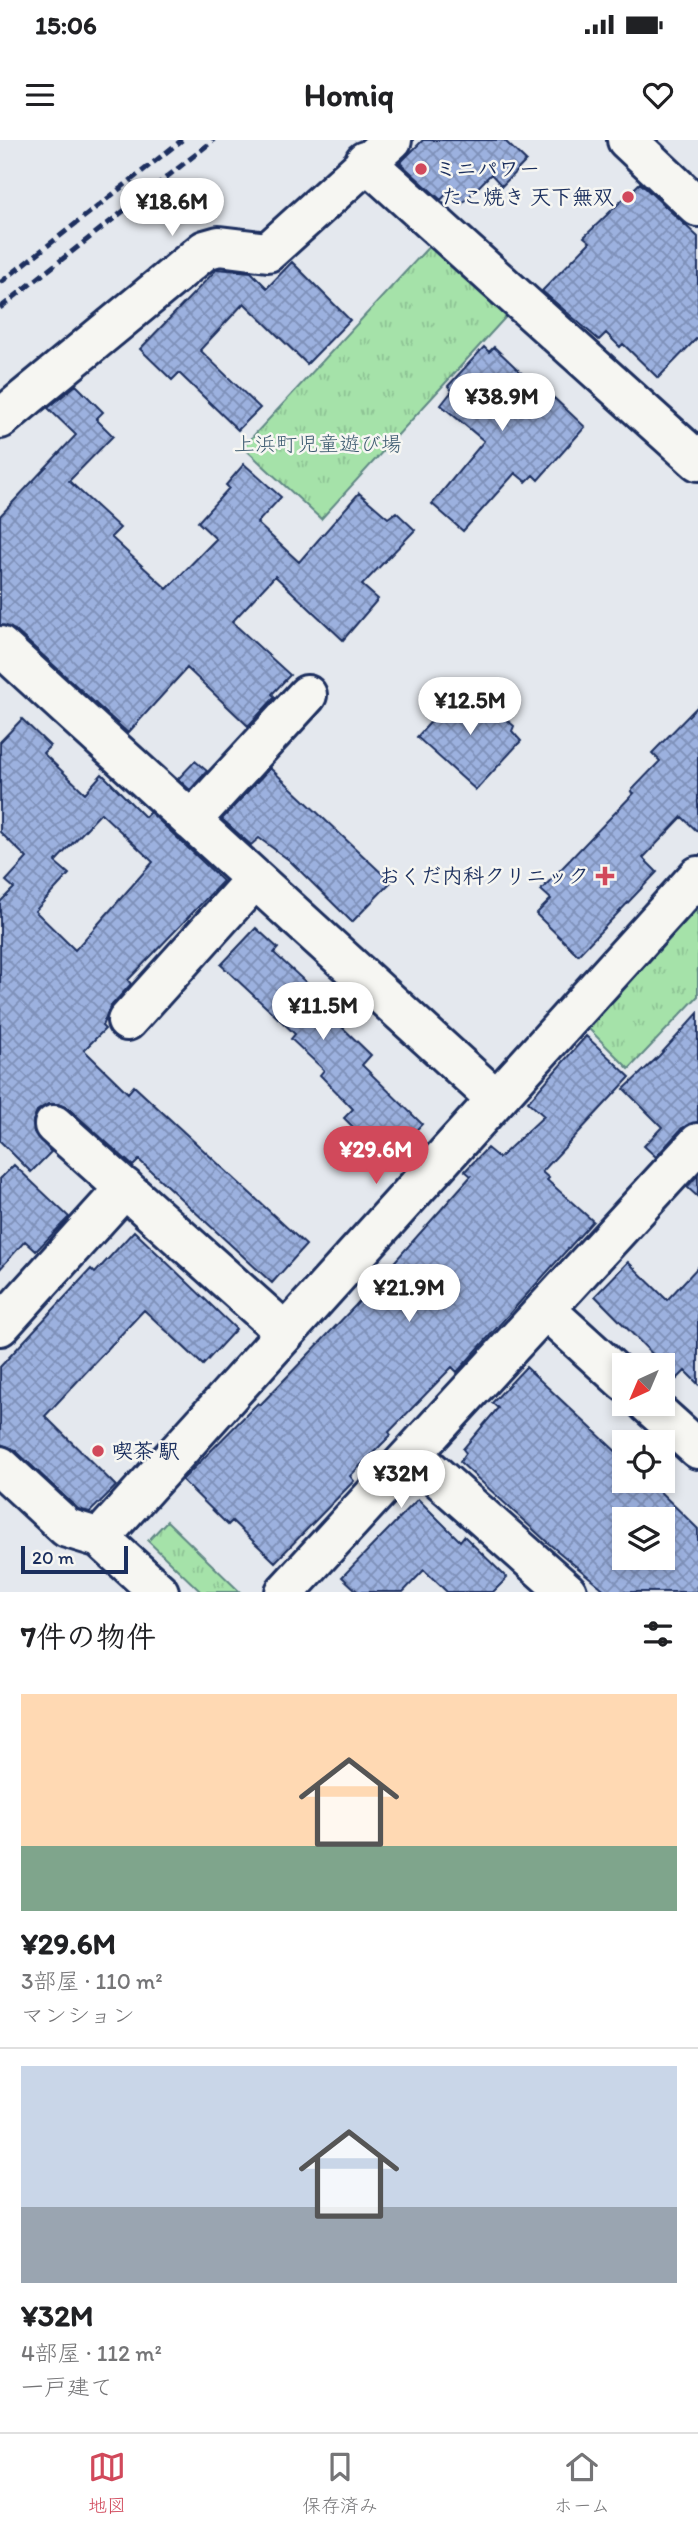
<!DOCTYPE html>
<html lang="ja">
<head>
<meta charset="utf-8">
<style>
	body { margin:0; font-family:Itim,"Klee One",sans-serif; background:#f2f2f2; color:#202124; height:100vh; display:flex; flex-direction:column; font-size:26px; white-space:nowrap }
	* { box-sizing:border-box; margin:0 }
	p { font-size:23px; color:#757577 }
	.icon { flex:none; width:38px; height:38px; fill:none; stroke:currentColor; stroke-width:2; stroke-linecap:round; stroke-linejoin:round }
	.map { position:relative; height:1452px; overflow:hidden }
	.sheet { display:flex; flex-direction:column; background:#fff; flex:1 }
	.sheet>* { flex:none }
	.needle { width:46px; rotate:224deg }
	.buttons { position:absolute; left:612px; top:1213px; display:grid; gap:14px }
	.buttons a { display:grid; place-items:center; width:63px; height:63px; border-radius:0px; background:#fff; box-shadow:0 4px 10px #0003; font-size:35px }
	.scale { position:absolute; left:21px; bottom:18px; width:107px; box-sizing:border-box; padding-left:7px; border:4px solid #1b2f5e; border-top:0; font-size:19px; line-height:24px; white-space:nowrap; color:#1b2f5e; -webkit-text-stroke:5px #f6f6f2; paint-order:stroke }
	.price { position:absolute; translate:-50% -60px; padding:0 16px; border-radius:24px; background:#fff; color:#222; font-size:23px; line-height:46px; filter:drop-shadow(0 2px 4px #0008) }
	.price::after { content:''; position:absolute; left:50%; top:42px; width:21px; height:16px; margin-left:-10px; background:inherit; clip-path:polygon(0 0,100% 0,50% 100%) }
	.price.on { background:#d1495b; color:#fff }
	ul { padding:0; list-style:none }
	li { display:grid; align-content:center; gap:14px; height:371px; padding:0 21px }
	li+li { border-top:2px solid #e0e0e0 }
	li span { display:grid; place-items:center; height:217px; border-radius:0px; color:#555 }
	li>.icon { margin-inline-start:auto }
	span .icon { width:126px; height:126px; fill:#fffc; stroke-width:1 }
	li b { font-size:30px }
	h2 { display:flex; justify-content:space-between; align-items:center; height:84px; padding:0 21px; font-size:30px }
	.status { display:flex; justify-content:space-between; align-items:center; height:49px; padding:0 35px; background:#fff; direction:ltr }
	.status svg { height:19px; fill:currentColor }
	header { display:flex; justify-content:space-between; align-items:center; height:91px; padding:0 21px; background:#fff; font-size:32px; font-weight:800 }
	.tab-bar { display:flex; justify-content:space-around; align-items:center; height:98px; border-top:2px solid #e0e0e0; background:#fff; font-size:19px; color:#757577 }
	.tab-bar a { display:grid; justify-items:center; gap:4px }
	.tab-bar .on { color:#d1495b }
	.map>svg:first-child { display:block }
</style>
</head>
<body>
<div class="status"><b>15:06</b><svg viewBox="0 0 49 12"><path d="M0 12V9h3v3zM5 12V6h3v6zM10 12V3h3v9zM15 12V0h3v12zM26 1h20v11H26zM47 4h2v5h-2z"/></svg></div>
<header><svg class="icon" aria-label="menu" viewBox="0 0 24 24"><path d="M4 6h16M4 12h16M4 18h16"/></svg>Homiq<svg class="icon" aria-label="heart" viewBox="0 0 24 24"><path d="M12 20l-8-8c-3-5 5-10 8-4 3-6 11-1 8 4z"/></svg></header>
<div class="map">
<svg width="698" height="1452" viewBox="0 0 698 1452">
	<defs>
		<pattern id="park-tufts" width="24" height="20" patternUnits="userSpaceOnUse" patternTransform="scale(1.75)"><rect width="24" height="20" fill="#a5e2a9"/><path d="M3 7l-1-3M5 7V3M7 7l1-3M15 17l-1-3M17 17v-4M19 17l1-3" fill="none" stroke="#8dc294"/></pattern>
		<pattern id="building-cross-hatch" width="8" height="8" patternUnits="userSpaceOnUse" patternTransform="scale(1.75)"><rect width="8" height="8" fill="#9cb1df"/><path d="M0 0l8 8M0 8l8-8" fill="none" stroke="#7e90b8"/></pattern>
	</defs>
	<rect width="100%" height="100%" fill="#e4e8ee"/>
	<filter id="ink" filterUnits="userSpaceOnUse"><feTurbulence type="fractalNoise" baseFrequency=".0143" numOctaves="2"/><feDisplacementMap in="SourceGraphic" scale="14" xChannelSelector="R" yChannelSelector="G"/><feConvolveMatrix kernelMatrix="1 2 1 2 8 2 1 2 1" color-interpolation-filters="sRGB"/></filter>
	<g filter="url(#ink)">
		<path fill="url(#park-tufts)" stroke="#608884" stroke-width="2" d="M 434,101 L 513,169 L 321,379 L 243,307 Z
			M 698,768 L 698,856 L 629,929 L 588,888 Z
			M 167,1381 L 240,1452 L 201,1452 L 148,1401 Z"/>
		<path fill="url(#building-cross-hatch)" stroke="#1b2f5e" stroke-width="2" fill-rule="evenodd" d="M 423,0 L 504,0 L 526,21 L 502,46 L 491,34 L 462,64 L 449,51 L 441,60 L 400,23 Z
			M 640,43 L 698,97 L 698,197 L 658,238 L 623,204 L 620,207 L 606,193 L 599,200 L 542,151 L 590,102 L 584,97 Z
			M 292,122 L 350,180 L 307,224 L 244,163 L 200,210 L 260,268 L 238,290 L 179,233 L 172,240 L 140,209 L 217,129 L 251,132 L 267,148 Z
			M 484,207 L 489,212 L 494,207 L 551,261 L 554,258 L 585,287 L 538,340 L 533,335 L 526,342 L 515,333 L 463,391 L 432,364 L 484,301 L 441,265 L 452,251 L 448,246 Z
			M 76,245 L 103,272 L 96,279 L 113,296 L 69,341 L 120,388 L 111,397 L 167,449 L 216,399 L 198,382 L 229,348 L 226,345 L 244,324 L 281,357 L 257,383 L 299,422 L 359,353 L 388,378 L 396,372 L 415,390 L 362,445 L 378,459 L 343,500 L 275,436 L 232,482 L 290,535 L 272,554 L 275,557 L 248,586 L 187,528 L 128,593 L 15,490 L 0,485 L 0,376 L 76,295 L 48,268 Z
			M 465,544 L 514,586 L 512,591 L 521,601 L 476,650 L 417,597 Z
			M 698,566 L 698,692 L 682,677 L 643,718 L 657,732 L 578,815 L 536,774 L 551,759 L 541,750 L 634,653 L 631,651 L 660,621 L 652,613 Z
			M 22,579 L 50,606 L 43,613 L 85,653 L 102,634 L 145,677 L 150,672 L 223,741 L 128,840 L 131,844 L 110,867 L 102,886 L 105,889 L 84,910 L 128,953 L 134,946 L 306,1105 L 272,1143 L 139,1020 L 133,1026 L 68,968 L 58,964 L 48,964 L 37,971 L 33,981 L 34,992 L 51,1012 L 31,1032 L 0,1001 L 0,762 L 14,748 L 6,741 L 27,718 L 0,692 L 0,602 ZM 101,673 L 153,722 L 75,810 L 35,771 L 69,734 L 55,722 Z
			M 195,621 L 207,631 L 190,650 L 178,639 Z
			M 270,628 L 391,742 L 352,782 L 289,720 L 259,698 L 251,705 L 222,679 Z
			M 256,788 L 278,808 L 274,813 L 349,882 L 343,888 L 371,915 L 362,925 L 422,984 L 396,1011 L 390,1005 L 381,1015 L 344,978 L 353,969 L 320,935 L 324,930 L 291,899 L 295,894 L 221,825 Z
			M 698,873 L 698,982 L 682,988 L 656,1017 L 644,1006 L 662,987 L 624,949 L 659,916 Z
			M 586,896 L 630,937 L 542,1032 L 549,1038 L 547,1040 L 593,1081 L 457,1232 L 452,1227 L 389,1292 L 391,1295 L 350,1336 L 354,1341 L 275,1422 L 232,1381 L 228,1385 L 182,1340 L 258,1263 L 260,1265 L 355,1166 L 471,1036 L 465,1031 L 487,1008 L 499,1018 L 544,976 L 528,962 Z
			M 14,1025 L 69,1077 L 36,1111 L 25,1101 L 0,1129 L 0,1039 Z
			M 698,1035 L 698,1057 L 687,1047 Z
			M 134,1091 L 236,1189 L 203,1225 L 144,1170 L 45,1276 L 116,1346 L 90,1372 L 78,1369 L 15,1310 L 0,1304 L 0,1227 L 91,1129 L 95,1133 Z
			M 628,1122 L 667,1160 L 698,1127 L 698,1244 L 685,1231 L 677,1239 L 595,1156 Z
			M 526,1227 L 625,1320 L 625,1340 L 648,1340 L 698,1389 L 698,1452 L 607,1452 L 548,1403 L 460,1322 L 466,1313 L 463,1309 L 498,1268 L 492,1263 ZM 625,1379 L 663,1379 L 663,1418 L 625,1418 Z
			M 418,1359 L 460,1401 L 464,1396 L 507,1438 L 493,1452 L 447,1452 L 424,1430 L 403,1452 L 358,1452 L 342,1437 Z"/>
		<g fill="none" stroke-linecap="round" stroke-linejoin="round">
			<g stroke="#1b2f5e" stroke-width="44">
				<path id="minor" d="M 627,0 L 698,67
					M 365,21 L 698,321
					M 0,279 L 205,110 L 219,106 L 268,112 L 392,0
					M 0,506 L 496,959
					M 191,681 L 307,555
					M 127,881 L 255,739
					M 54,985 L 285,1192
					M 545,1169 L 625,1242
					M 0,1186 L 125,1048
					M 648,1264 L 698,1309
					M 412,1314 L 567,1452
					M 0,1326 L 67,1388 L 100,1398 L 159,1452
					M 100,1398 L 698,736
					M 285,1452 L 698,1003"/>
			</g>
			<use href="#minor" stroke="#f6f6f2" stroke-width="38"/>
			<path stroke="#1b2f5e" stroke-width="5" stroke-dasharray="10 5" stroke-linecap="butt" d="M 0,143 L 182,0
				M 0,168 L 214,0"/>
		</g>
	</g>
	<g fill="#d1495b" stroke="#f6f6f2" stroke-width="2.5">
		<circle cx="421" cy="29" r="7"/>
		<circle cx="628" cy="57" r="7"/>
		<path d="M601.5 725.5h7v7h7v7h-7v7h-7v-7h-7v-7h7z"/>
		<circle cx="98" cy="1311" r="7"/>
	</g>
	<g text-anchor="middle" stroke-width="5" stroke-linejoin="round" paint-order="stroke">
		<g font-size="21" font-weight="bold" fill="#1b2f5e" stroke="#f6f6f2" text-anchor="start">
			<text x="435" y="36">ミニパワー</text>
			<text x="614" y="64" text-anchor="end">たこ焼き 天下無双</text>
			<text x="589" y="743" text-anchor="end">おくだ内科クリニック</text>
			<text x="112" y="1318">喫茶 駅</text>
		</g>
		<g font-size="21" fill="#3e5c71" stroke="#f6f6f2">
			<text x="318" y="311">上浜町児童遊び場</text>
		</g>
	</g>
</svg>
<div class="buttons">
<a><svg class="needle" viewBox="-14 -14 28 28"><path d="M0-13l5 13h-10z" fill="#e53935"/><path d="M0 13l5-13h-10z" fill="#757577"/></svg></a>
<a><svg class="icon" aria-label="locate" viewBox="0 0 24 24"><circle cx="12" cy="12" r="6"/><path d="M12 2v4M12 18v4M2 12h4M18 12h4"/></svg></a>
<a><svg class="icon" aria-label="layers" viewBox="0 0 24 24"><path d="M12 4l9 5-9 5-9-5zM3 14l9 5 9-5"/></svg></a>
</div>
<div class="scale">20 m</div>
<b class="price" style="left:172px;top:98px">¥18.6M</b>
<b class="price" style="left:502px;top:293px">¥38.9M</b>
<b class="price" style="left:470px;top:597px">¥12.5M</b>
<b class="price" style="left:323px;top:902px">¥11.5M</b>
<b class="price on" style="left:376px;top:1046px">¥29.6M</b>
<b class="price" style="left:409px;top:1184px">¥21.9M</b>
<b class="price" style="left:401px;top:1370px">¥32M</b>
</div>
<section class="sheet">
<h2>7件の物件<svg class="icon" aria-label="filters" viewBox="0 0 24 24"><path d="M4 7h16M4 17h16"/><circle cx="9" cy="7" r="2"/><circle cx="15" cy="17" r="2"/></svg></h2>
<ul>
<li><span style="background:linear-gradient(#ffd9b3 70%,#7fa58c 0)"><svg class="icon" aria-label="home" viewBox="0 0 24 24"><path d="M3 11l9-7 9 7M6 9v11h12V9"/></svg></span><div><b>¥29.6M</b><p>3部屋 · 110 m²</p><p>マンション</p></div></li>
<li><span style="background:linear-gradient(#c9d6e8 65%,#9aa5b1 0)"><svg class="icon" aria-label="home" viewBox="0 0 24 24"><path d="M3 11l9-7 9 7M6 9v11h12V9"/></svg></span><div><b>¥32M</b><p>4部屋 · 112 m²</p><p>一戸建て</p></div></li>
</ul>
</section>
<nav class="tab-bar">
<a class="on"><svg class="icon" aria-label="map" viewBox="0 0 24 24"><path d="M3 6l6-2 6 2 6-2v14l-6 2-6-2-6 2zM9 4v14M15 6v14"/></svg>地図</a>
<a><svg class="icon" aria-label="saved" viewBox="0 0 24 24"><path d="M7 4h10v16l-5-4-5 4z"/></svg>保存済み</a>
<a><svg class="icon" aria-label="home" viewBox="0 0 24 24"><path d="M3 11l9-7 9 7M6 9v11h12V9"/></svg>ホーム</a>
</nav>
</body>
</html>
